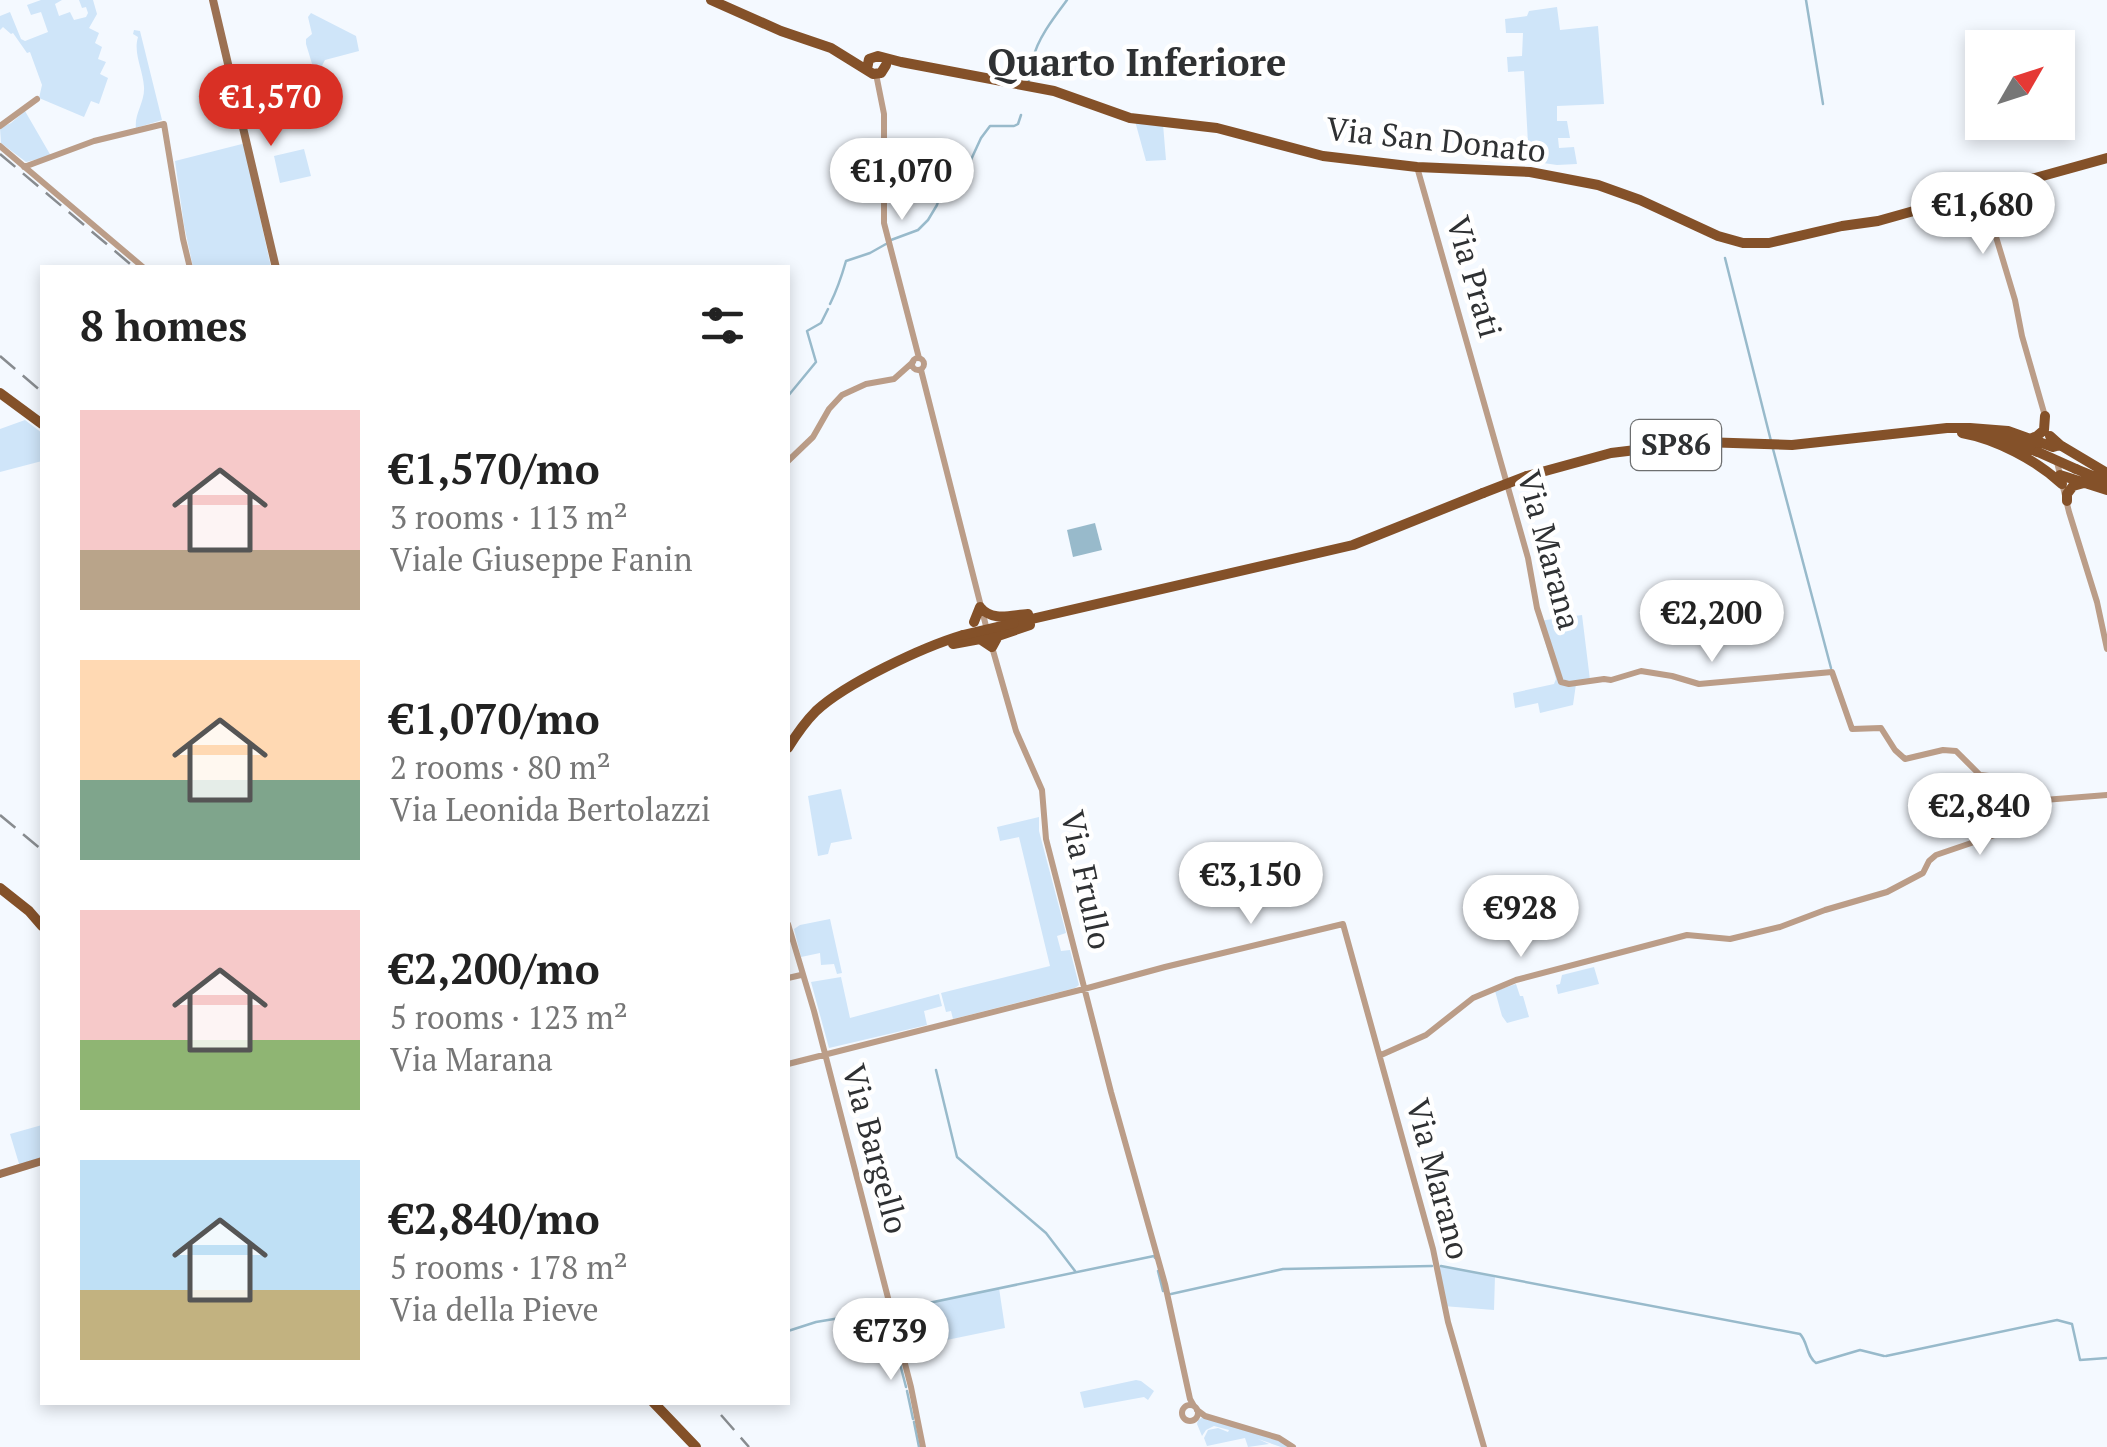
<!DOCTYPE html>
<html lang="en">
<head>
<meta charset="utf-8">
<style>
	body { margin:0; font-family:"PT Serif",serif; background:#f2f2f2; color:#222; height:100vh; display:flex; flex-direction:column; font-size:38px; white-space:nowrap }
	* { box-sizing:border-box; margin:0 }
	p { font-size:32px; color:#767676 }
	.icon { flex:none; width:55px; height:55px; fill:none; stroke:currentColor; stroke-width:2; stroke-linecap:round; stroke-linejoin:round }
	.map { position:relative; flex:1; overflow:hidden }
	.drawer { position:absolute; left:40px; top:265px; width:750px; height:1140px; display:flex; flex-direction:column; background:#fff; border-radius:0px; box-shadow:0 5px 15px #0003 }
	.drawer>* { flex:none }
	.needle { width:65px; rotate:51deg }
	.controls { position:absolute; left:1965px; top:30px; display:grid; gap:20px }
	.controls a { display:grid; place-items:center; width:110px; height:110px; border-radius:0px; background:#fff; box-shadow:0 5px 15px #0003; font-size:50px }
	.price { position:absolute; translate:-50% -85px; padding:0 22px; border-radius:35px; background:#fff; color:#222; font-size:32px; line-height:65px; filter:drop-shadow(0 2px 5px #0008) }
	.price::after { content:''; position:absolute; left:50%; top:60px; width:30px; height:22px; margin-left:-15px; background:inherit; clip-path:polygon(0 0,100% 0,50% 100%) }
	.price.current { background:#d93025; color:#fff }
	ul { padding:0; list-style:none }
	li { display:flex; align-items:center; gap:30px; height:250px; padding:0 40px }
	li span { display:grid; place-items:center; flex:none; width:280px; height:200px; border-radius:0px; color:#555 }
	li>.icon { margin-inline-start:auto }
	span .icon { width:120px; height:120px; fill:#fffc; stroke-width:1 }
	li b { font-size:42px }
	h2 { display:flex; justify-content:space-between; align-items:center; height:120px; padding:0 40px; font-size:42px }
	.map>svg:first-child { display:block }
</style>
</head>
<body>
<div class="map">
<svg width="2107" height="1447" viewBox="0 0 2107 1447">
	<rect width="100%" height="100%" fill="#f4f9ff"/>
	<path fill="#cfe5f9" d="M 41,0 L 62,0 L 55,4 L 59,16 L 70,12 L 74,20 L 86,17 L 88,13 L 86,7 L 82,8 L 79,0 L 93,0 L 97,14 L 89,28 L 99,33 L 95,43 L 102,47 L 98,59 L 106,62 L 100,74 L 108,78 L 99,104 L 91,101 L 84,117 L 39,98 L 42,85 L 30,52 L 27,53 L 13,33 L 11,34 L 3,27 L 0,30 L 0,16 L 10,12 L 21,39 L 25,41 L 48,32 L 41,12 L 31,15 L 27,5 Z
		M 1557,7 L 1560,30 L 1598,26 L 1604,104 L 1557,106 L 1557,121 L 1567,121 L 1570,138 L 1558,138 L 1559,148 L 1574,147 L 1577,164 L 1557,165 L 1529,161 L 1524,71 L 1508,72 L 1507,57 L 1522,56 L 1523,33 L 1506,33 L 1505,19 L 1527,16 L 1529,11 Z
		M 311,13 L 356,36 L 359,51 L 325,60 L 316,77 L 306,44 L 306,39 L 312,34 L 308,17 Z
		M 134,30 L 140,31 L 162,120 L 136,128 C 134,114 145,102 144,87 C 143,70 133,53 138,37 L 133,34 Z
		M 25,111 L 51,156 L 26,162 L 1,143 L 0,128 L 11,123 Z
		M 1135,121 L 1163,124 L 1166,160 L 1146,161 Z
		M 242,144 L 244,145 L 271,267 L 193,267 L 184,225 L 175,161 Z
		M 304,149 L 311,176 L 280,183 L 274,156 Z
		M 25,420 L 42,433 L 42,461 L 0,472 L 0,429 Z
		M 1582,615 L 1590,680 L 1576,684 L 1573,705 L 1540,713 L 1538,703 L 1515,708 L 1513,693 L 1554,684 L 1556,679 L 1539,621 Z
		M 841,789 L 852,839 L 831,843 L 828,854 L 818,856 L 808,796 Z
		M 1039,817 L 1039,831 L 1066,933 L 1057,936 L 1061,951 L 1070,950 L 1079,985 L 1075,988 L 953,1019 L 951,1011 L 946,1012 L 941,993 L 1050,966 L 1019,837 L 1000,841 L 997,827 Z
		M 830,919 L 842,973 L 837,974 L 834,964 L 821,965 L 820,953 L 801,957 L 794,929 L 800,925 Z
		M 1594,967 L 1599,984 L 1558,994 L 1556,985 L 1560,984 L 1562,975 Z
		M 841,977 L 850,1018 L 939,994 L 942,1006 L 924,1011 L 927,1025 L 829,1048 L 811,982 Z
		M 1516,984 L 1520,996 L 1523,996 L 1529,1017 L 1507,1023 L 1502,1016 L 1495,991 Z
		M 42,1125 L 42,1161 L 20,1167 L 10,1134 Z
		M 1435,1265 L 1495,1276 L 1494,1310 L 1443,1306 Z
		M 999,1288 L 1005,1328 L 903,1349 L 900,1338 L 917,1334 L 913,1319 L 896,1322 L 893,1311 Z
		M 1136,1380 L 1141,1381 L 1154,1391 L 1148,1400 L 1144,1397 L 1084,1408 L 1080,1392 Z
		M 1203,1417 L 1277,1440 L 1290,1447 L 1281,1447 L 1258,1439 L 1269,1444 L 1248,1447 L 1245,1438 L 1207,1446 L 1204,1438 L 1208,1430 L 1218,1428 L 1228,1432 L 1229,1430 L 1214,1426 L 1206,1430 L 1202,1436 L 1197,1424 L 1198,1420 Z"/>
	<path fill="#98bacb" d="M 1095,523 L 1102,550 L 1073,557 L 1067,530 Z"/>
	<g fill="none" stroke-linecap="round" stroke-linejoin="round">
		<path stroke="#98bacb" stroke-width="2.5" d="M 1806,0 L 1823,104
			M 1028,83 C 1032,74 1032,68 1033,59 C 1037,39 1055,16 1067,0
			M 891,240 L 918,230 L 928,220 L 937,205 L 944,182 L 969,164 L 981,138 L 990,126 L 1014,126 L 1018,124 L 1021,115
			M 1725,258 L 1771,441
			M 830,304 C 837,290 842,275 846,261 L 870,253 L 886,244
			M 788,396 L 816,362 L 807,331 L 821,323 L 828,309
			M 1773,449 L 1831,668
			M 936,1070 L 957,1157 L 1046,1233 L 1075,1271
			M 1441,1266 L 1800,1334 C 1808,1342 1806,1356 1816,1363 L 1860,1350 L 1884,1356
			M 1158,1271 L 1163,1291
			M 1171,1294 L 1283,1269 L 1432,1266
			M 895,1310 L 1154,1256 L 1155,1258
			M 887,1314 L 906,1387
			M 788,1331 L 816,1322 L 888,1310
			M 1886,1356 L 2057,1320 L 2072,1324 L 2080,1360 L 2107,1358
			M 907,1391 L 913,1419
			M 914,1422 L 919,1447"/>
		<path stroke="#bb9d88" stroke-width="6" d="M 876,74 L 884,114 L 884,223 L 919,358
			M 0,126 L 37,99
			M 0,146 L 144,268
			M 24,167 L 94,141 L 164,124 L 183,239 L 190,268
			M 1417,167 L 1528,558 L 1537,608 L 1561,682 L 1569,684 L 1604,679 L 1611,680 L 1641,671 L 1672,676 L 1699,684 L 1832,672 L 1852,729 L 1881,728 L 1895,750 L 1905,759 L 1943,750 L 1956,751 L 1980,775 L 2024,780 L 2032,784 L 2037,795 L 2044,800
			M 1984,197 L 2015,300 L 2022,336 L 2045,416
			M912 364a6 6 0 1 1 12 0a6 6 0 1 1-12 0Z
			M 921,370 L 987,630
			M 788,461 L 813,437 L 829,409 L 842,395 L 866,384 L 894,379 L 913,362
			M 2057,462 L 2069,512 L 2097,602 L 2107,649
			M 992,647 L 1016,731 L 1042,790 L 1046,839 L 1111,1092 L 1165,1284 L 1190,1399 L 1194,1406
			M 2044,800 L 2107,795
			M 788,924 L 814,1011 L 911,1387 L 923,1447
			M 788,978 L 801,975
			M 1381,1055 L 1426,1035 L 1473,998 L 1516,980 L 1687,935 L 1730,939 L 1780,927 L 1825,910 L 1887,892 L 1923,873 L 1929,861 L 1936,855 L 2030,823 L 2036,819 L 2044,800
			M 788,1064 L 1084,989 L 1165,967 L 1343,924 L 1433,1249 L 1448,1322 L 1484,1447
			M1182 1413a8 8 0 1 1 16 0a8 8 0 1 1-16 0Z
			M 1197,1410 L 1205,1416 L 1279,1438 L 1293,1447"/>
		<path stroke="#9c7152" stroke-width="8" d="M 213,0 L 276,268
			M 0,1174 L 42,1161"/>
		<path stroke="#845129" stroke-width="10" d="M 711,0 L 781,31 L 831,48 L 873,74 L 881,73 L 886,65
			M 867,69 L 869,59 L 878,56 L 901,62 L 1054,91 L 1130,118 L 1217,128 L 1323,156 L 1417,167 L 1530,172 L 1598,185 L 1640,200 L 1718,236 L 1743,243 L 1769,243 L 1842,226 L 1878,221 L 1960,198 L 1973,196 L 1981,198 L 1999,188 L 2107,158
			M 1961,197 L 1976,182 L 1995,188
			M 0,393 L 42,424
			M 1962,433 C 1996,439 2036,460 2062,484
			M 1988,434 L 2038,452
			M 2050,436 L 2060,445 L 2107,473
			M 2030,439 L 2037,436 L 2044,430 L 2045,416
			M 2076,469 L 2107,482
			M 2060,475 L 2107,490
			M 1527,476 L 1611,453 L 1702,442 L 1792,445 L 1947,428 L 1970,428 L 2008,431 L 2053,447 L 2060,445
			M 2067,501 L 2067,494 L 2073,486 L 2084,483
			M 974,622 L 980,607 C 992,622 1011,615 1028,614
			M 1014,623 L 1353,545 L 1483,493
			M 980,639 L 985,638 L 988,633 L 990,636 L 998,636 L 1030,625
			M 953,644 L 980,639 L 992,647 L 998,636
			M 788,748 C 796,735 805,722 816,711 C 846,683 923,647 963,635
			M 0,888 L 29,911 L 42,926
			M 653,1402 L 696,1447"/>
		<path stroke="#888c90" stroke-width="2.5" stroke-dasharray="20 10" stroke-linecap="butt" d="M 0,154 L 135,268
			M 0,356 L 42,392
			M 0,815 L 42,850
			M 721,1415 L 749,1447"/>
		<path stroke="#845129" stroke-width="10" d="M 2038,452 L 2076,469
			M 1483,493 L 1527,476
			M 963,635 L 1014,623"/>
	</g>
	<g text-anchor="middle" stroke-width="9" stroke-linejoin="round" paint-order="stroke">
		<rect fill="#fff" stroke="#6d6f70" stroke-width="2.5" x="1631" y="420" width="90" height="50" rx="8"/>
		<g font-size="30" font-weight="bold" fill="#2f3133">
			<text x="1676" y="455">SP86</text>
		</g>
		<g font-size="32" fill="#2f3133" stroke="#fff">
			<text transform="translate(1436 140) rotate(6)" y="11">Via San Donato</text>
			<text transform="translate(1474 277) rotate(74)" y="11">Via Prati</text>
			<text transform="translate(1549 550) rotate(75)" y="11">Via Marana</text>
			<text transform="translate(1086 880) rotate(78)" y="11">Via Frullo</text>
			<text transform="translate(875 1149) rotate(75)" y="11">Via Bargello</text>
			<text transform="translate(1438 1179) rotate(75)" y="11">Via Marano</text>
		</g>
		<g font-size="38" font-weight="bold" fill="#2f3133" stroke="#fff">
			<text x="1137" y="76">Quarto Inferiore</text>
		</g>
	</g>
</svg>
<div class="controls">
<a><svg class="needle" viewBox="-14 -14 28 28"><path d="M0-13l5 13h-10z" fill="#e53935"/><path d="M0 13l5-13h-10z" fill="#767676"/></svg></a>
</div>
<b class="price current" style="left:271px;top:149px">€1,570</b>
<b class="price" style="left:902px;top:223px">€1,070</b>
<b class="price" style="left:1983px;top:257px">€1,680</b>
<b class="price" style="left:1712px;top:665px">€2,200</b>
<b class="price" style="left:1980px;top:858px">€2,840</b>
<b class="price" style="left:1251px;top:927px">€3,150</b>
<b class="price" style="left:1521px;top:960px">€928</b>
<b class="price" style="left:891px;top:1383px">€739</b>
<section class="drawer">
<h2>8 homes<svg class="icon" aria-label="filters" viewBox="0 0 24 24"><path d="M4 7h16M4 17h16"/><circle cx="9" cy="7" r="2"/><circle cx="15" cy="17" r="2"/></svg></h2>
<ul>
<li><span style="background:linear-gradient(#f6c9c9 70%,#b9a48a 0)"><svg class="icon" aria-label="home" viewBox="0 0 24 24"><path d="M3 11l9-7 9 7M6 9v11h12V9"/></svg></span><div><b>€1,570/mo</b><p>3 rooms · 113 m²</p><p>Viale Giuseppe Fanin</p></div></li>
<li><span style="background:linear-gradient(#ffd9b3 60%,#7fa58c 0)"><svg class="icon" aria-label="home" viewBox="0 0 24 24"><path d="M3 11l9-7 9 7M6 9v11h12V9"/></svg></span><div><b>€1,070/mo</b><p>2 rooms · 80 m²</p><p>Via Leonida Bertolazzi</p></div></li>
<li><span style="background:linear-gradient(#f6c9c9 65%,#8fb573 0)"><svg class="icon" aria-label="home" viewBox="0 0 24 24"><path d="M3 11l9-7 9 7M6 9v11h12V9"/></svg></span><div><b>€2,200/mo</b><p>5 rooms · 123 m²</p><p>Via Marana</p></div></li>
<li><span style="background:linear-gradient(#bfe0f5 65%,#c2b280 0)"><svg class="icon" aria-label="home" viewBox="0 0 24 24"><path d="M3 11l9-7 9 7M6 9v11h12V9"/></svg></span><div><b>€2,840/mo</b><p>5 rooms · 178 m²</p><p>Via della Pieve</p></div></li>
</ul>
</section>
</div>
</body>
</html>
